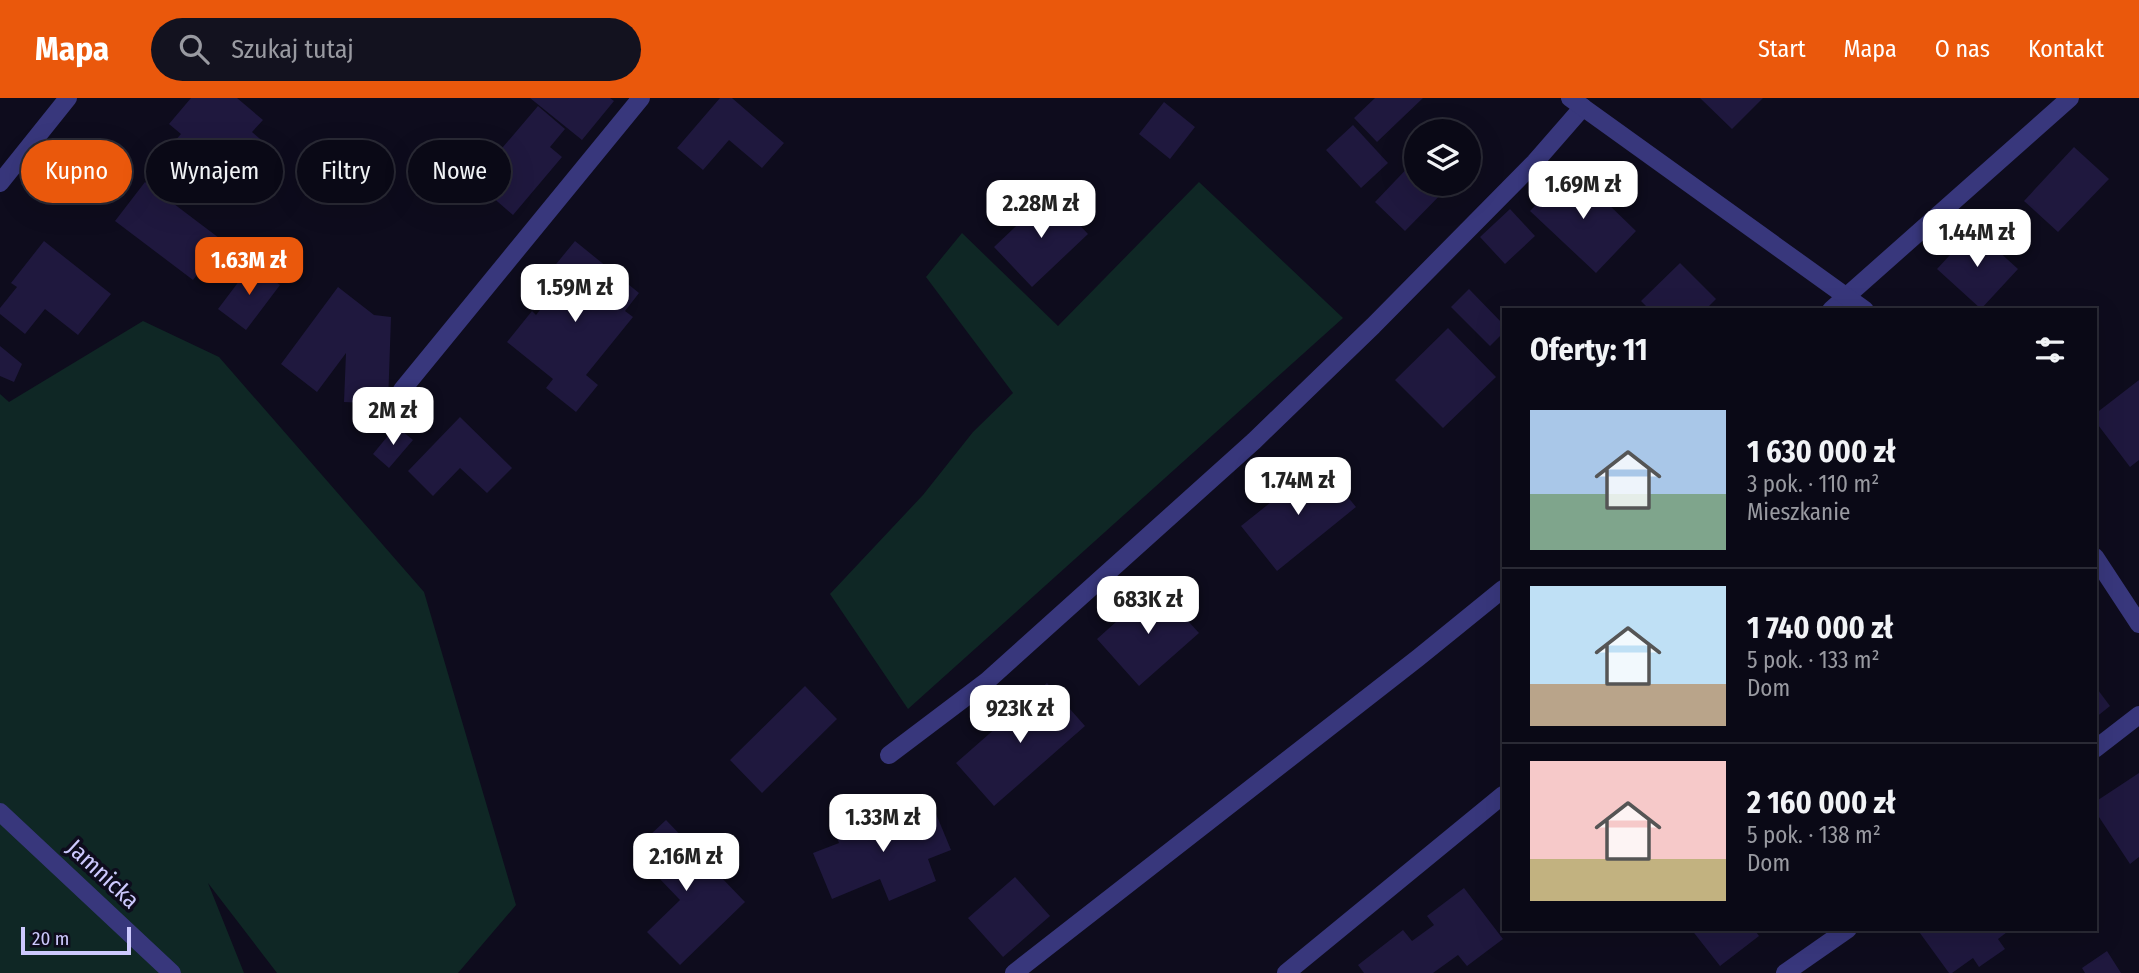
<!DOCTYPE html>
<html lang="pl">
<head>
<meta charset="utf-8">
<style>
	body { margin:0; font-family:"Fira Sans Condensed",sans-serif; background:#13121f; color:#f1f3f6; height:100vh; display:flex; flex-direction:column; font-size:26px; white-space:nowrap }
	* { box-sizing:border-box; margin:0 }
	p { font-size:23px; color:#999aa1 }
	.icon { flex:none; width:38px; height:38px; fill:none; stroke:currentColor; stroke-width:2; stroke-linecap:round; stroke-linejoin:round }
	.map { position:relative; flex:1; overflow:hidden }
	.panel { position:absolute; left:1502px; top:210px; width:595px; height:623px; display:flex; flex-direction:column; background:#0a0916; border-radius:0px; box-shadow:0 7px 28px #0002,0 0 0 2px #2a2a35 }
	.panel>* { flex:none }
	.top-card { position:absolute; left:21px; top:42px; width:665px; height:63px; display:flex; gap:14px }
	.controls { position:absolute; left:1404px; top:21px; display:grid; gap:14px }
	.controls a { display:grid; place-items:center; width:77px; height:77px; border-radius:50%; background:#0a0916; box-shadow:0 7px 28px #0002,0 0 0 2px #2a2a35; font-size:35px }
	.scale { position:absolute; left:21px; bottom:18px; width:110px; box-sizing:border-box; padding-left:7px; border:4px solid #cdc9fe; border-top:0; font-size:19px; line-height:24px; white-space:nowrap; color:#cdc9fe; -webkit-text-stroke:5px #0e0c1d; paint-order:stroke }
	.price { position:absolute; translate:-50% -60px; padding:0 16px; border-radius:14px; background:#fff; color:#222; font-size:23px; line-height:46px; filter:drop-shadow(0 2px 4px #0008) }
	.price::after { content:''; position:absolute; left:50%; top:42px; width:21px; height:16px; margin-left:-10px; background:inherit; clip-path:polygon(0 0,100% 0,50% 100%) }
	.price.current { background:#ea580c; color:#fff }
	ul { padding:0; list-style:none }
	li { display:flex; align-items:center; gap:21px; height:175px; padding:0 28px }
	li+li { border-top:2px solid #2a2a35 }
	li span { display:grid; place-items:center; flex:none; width:196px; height:140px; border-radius:0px; color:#555 }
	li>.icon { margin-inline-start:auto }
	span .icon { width:84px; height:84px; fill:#fffc; stroke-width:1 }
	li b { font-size:30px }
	h2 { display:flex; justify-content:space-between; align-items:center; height:84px; padding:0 28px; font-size:30px }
	.chip { padding:0 24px; border-radius:32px; background:#0a0916; box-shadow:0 7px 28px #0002,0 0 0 2px #2a2a35; font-size:24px; line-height:63px }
	.chip.current { background:#ea580c; color:#fff }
	header { display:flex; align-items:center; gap:42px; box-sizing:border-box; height:98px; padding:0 35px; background:#ea580c; color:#fff }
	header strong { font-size:33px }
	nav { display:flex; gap:38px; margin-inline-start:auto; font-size:24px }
	.search { width:490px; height:63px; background:#13121f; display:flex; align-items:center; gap:18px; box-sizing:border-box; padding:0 24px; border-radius:38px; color:#999aa1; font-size:26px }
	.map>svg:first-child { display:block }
</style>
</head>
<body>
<header>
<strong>Mapa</strong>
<div class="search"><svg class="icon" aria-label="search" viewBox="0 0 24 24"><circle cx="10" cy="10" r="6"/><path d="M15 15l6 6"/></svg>Szukaj tutaj</div>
<nav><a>Start</a><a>Mapa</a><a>O nas</a><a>Kontakt</a></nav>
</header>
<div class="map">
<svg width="2139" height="875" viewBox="0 0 2139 875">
	<rect width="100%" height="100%" fill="#0e0c1d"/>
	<path fill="#0f2725" d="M 1199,84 L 1343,220 L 908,611 L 830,496 L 923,397 L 973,334 L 1013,295 L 926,179 L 962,135 L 1058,228 Z
		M 143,223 L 219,259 L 424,494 L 516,807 L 458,875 L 277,875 L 208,785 L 244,875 L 0,875 L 0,296 L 9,304 Z"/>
	<path fill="#1f183e" d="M 191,0 L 237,0 L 263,22 L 252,34 L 274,53 L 243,89 L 220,70 L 207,86 L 167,52 L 181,36 L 169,26 Z
		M 530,0 L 610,0 L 614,3 L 582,42 Z
		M 720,0 L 732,0 L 784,45 L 762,70 L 729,42 L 703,72 L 677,50 Z
		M 1375,0 L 1423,0 L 1377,44 L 1354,20 Z
		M 1700,0 L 1763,0 L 1732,31 Z
		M 1164,4 L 1195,29 L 1170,61 L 1139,36 Z
		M 538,8 L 565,31 L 550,49 L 562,59 L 513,117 L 474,83 Z
		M 1353,27 L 1388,65 L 1361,90 L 1326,52 Z
		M 2074,49 L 2109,81 L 2058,134 L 2024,103 Z
		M 1416,61 L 1416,86 L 1451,86 L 1405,133 L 1375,104 Z
		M 1571,70 L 1636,133 L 1596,175 L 1530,113 Z
		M 145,84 L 223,143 L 193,182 L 115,123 Z
		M 1050,96 L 1088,136 L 1032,189 L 994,149 Z
		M 1510,111 L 1535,138 L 1505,166 L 1480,139 Z
		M 1974,131 L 2018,171 L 1981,211 L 1937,171 Z
		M 44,143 L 111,196 L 78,237 L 45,211 L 25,236 L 0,216 L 0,210 L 17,189 L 11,185 Z
		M 575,143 L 639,195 L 625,213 L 633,219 L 586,277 L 598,287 L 576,314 L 546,290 L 553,281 L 507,244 L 532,213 L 536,217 L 547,203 L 542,199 L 551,188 L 543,182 Z
		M 1680,165 L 1716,201 L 1705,212 L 1650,212 L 1641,203 Z
		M 252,166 L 280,187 L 246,232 L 218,211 Z
		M 338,189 L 374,217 L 391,219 L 388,306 L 344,304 L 346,255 L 317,294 L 281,266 Z
		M 1469,191 L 1503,226 L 1503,235 L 1490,248 L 1451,209 Z
		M 1448,230 L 1496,279 L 1443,330 L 1395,282 Z
		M 0,248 L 22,266 L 14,284 L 0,278 Z
		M 2139,282 L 2139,362 L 2130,369 L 2095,323 L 2095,316 Z
		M 460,319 L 512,370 L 487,395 L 460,370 L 433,398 L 408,373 Z
		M 396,328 L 413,342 L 389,370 L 373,356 Z
		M 1320,365 L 1356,409 L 1277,473 L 1241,428 Z
		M 1156,488 L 1199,535 L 1139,588 L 1097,541 Z
		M 1047,585 L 1085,628 L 994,708 L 956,665 Z
		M 805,588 L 837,621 L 762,695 L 730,662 Z
		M 2095,588 L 2110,608 L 2095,620 Z
		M 2139,675 L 2139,759 L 2130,766 L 2095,713 L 2095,704 Z
		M 886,711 L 893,727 L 934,711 L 951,752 L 928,761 L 936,783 L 889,803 L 880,781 L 832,801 L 813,755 L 839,745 L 834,733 Z
		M 666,722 L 745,804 L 680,867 L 647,834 L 680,802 L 633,753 Z
		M 1015,779 L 1050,818 L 1003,859 L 968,820 Z
		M 1464,790 L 1503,841 L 1467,868 L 1458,857 L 1433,875 L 1364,875 L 1358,867 L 1403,832 L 1412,843 L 1434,827 L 1427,818 Z
		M 1691,831 L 1754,831 L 1759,838 L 1720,868 Z
		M 1917,831 L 2011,831 L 1998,841 L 2005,851 L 1979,869 L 1973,860 L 1952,875 L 1949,875 Z
		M 2107,853 L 2121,875 L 2085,875 L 2082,870 Z"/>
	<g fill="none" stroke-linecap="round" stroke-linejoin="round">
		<path stroke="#38377c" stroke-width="18" d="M 0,85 L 68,0
			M 1831,212 L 2070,0
			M 402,292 L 641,0
			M 2095,651 L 2139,617
			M 889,657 L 987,583 L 1254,343 L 1373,228 L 1535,64 L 1583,9
			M 1014,875 L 1418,560 L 1503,491
			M 1286,875 L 1503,697
			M 1785,875 L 1848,831"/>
		<path stroke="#38377c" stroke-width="18" d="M 0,714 L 172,875"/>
		<path stroke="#38377c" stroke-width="18" d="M 1570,0 L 1865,212
			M 2095,459 L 2139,526"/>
	</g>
	<g text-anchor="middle" stroke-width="7" stroke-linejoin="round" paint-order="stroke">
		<g font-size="24" fill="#cdc9fe" stroke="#0e0c1d">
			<text transform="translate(103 776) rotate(43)" y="8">Jamnicka</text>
		</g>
	</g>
</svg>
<div class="controls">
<a><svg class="icon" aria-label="layers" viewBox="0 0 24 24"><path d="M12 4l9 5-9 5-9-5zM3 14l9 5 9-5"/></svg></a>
</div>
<div class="scale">20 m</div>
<b class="price" style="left:1583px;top:123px">1.69M zł</b>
<b class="price" style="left:1041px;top:142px">2.28M zł</b>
<b class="price" style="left:1977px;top:171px">1.44M zł</b>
<b class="price current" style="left:249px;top:199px">1.63M zł</b>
<b class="price" style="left:575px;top:226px">1.59M zł</b>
<b class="price" style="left:393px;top:349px">2M zł</b>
<b class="price" style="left:1298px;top:419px">1.74M zł</b>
<b class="price" style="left:1148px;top:538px">683K zł</b>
<b class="price" style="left:1020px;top:647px">923K zł</b>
<b class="price" style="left:883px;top:756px">1.33M zł</b>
<b class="price" style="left:686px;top:795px">2.16M zł</b>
<div class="top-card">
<a class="chip current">Kupno</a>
<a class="chip">Wynajem</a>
<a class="chip">Filtry</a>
<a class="chip">Nowe</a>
</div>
<section class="panel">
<h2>Oferty: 11<svg class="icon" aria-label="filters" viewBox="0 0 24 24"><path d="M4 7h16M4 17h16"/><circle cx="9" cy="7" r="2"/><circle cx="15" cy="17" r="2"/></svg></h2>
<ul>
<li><span style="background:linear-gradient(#a9c7e8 60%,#7fa58c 0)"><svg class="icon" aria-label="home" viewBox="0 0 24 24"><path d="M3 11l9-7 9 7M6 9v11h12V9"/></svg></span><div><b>1 630 000 zł</b><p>3 pok. · 110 m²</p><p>Mieszkanie</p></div></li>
<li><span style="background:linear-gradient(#bfe0f5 70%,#b9a48a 0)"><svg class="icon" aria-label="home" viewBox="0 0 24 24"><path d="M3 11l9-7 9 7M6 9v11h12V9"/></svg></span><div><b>1 740 000 zł</b><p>5 pok. · 133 m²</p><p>Dom</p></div></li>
<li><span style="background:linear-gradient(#f6c9c9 70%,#c2b280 0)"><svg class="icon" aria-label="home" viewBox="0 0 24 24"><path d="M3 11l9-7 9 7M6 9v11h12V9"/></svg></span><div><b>2 160 000 zł</b><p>5 pok. · 138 m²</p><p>Dom</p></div></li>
</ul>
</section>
</div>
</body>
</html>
